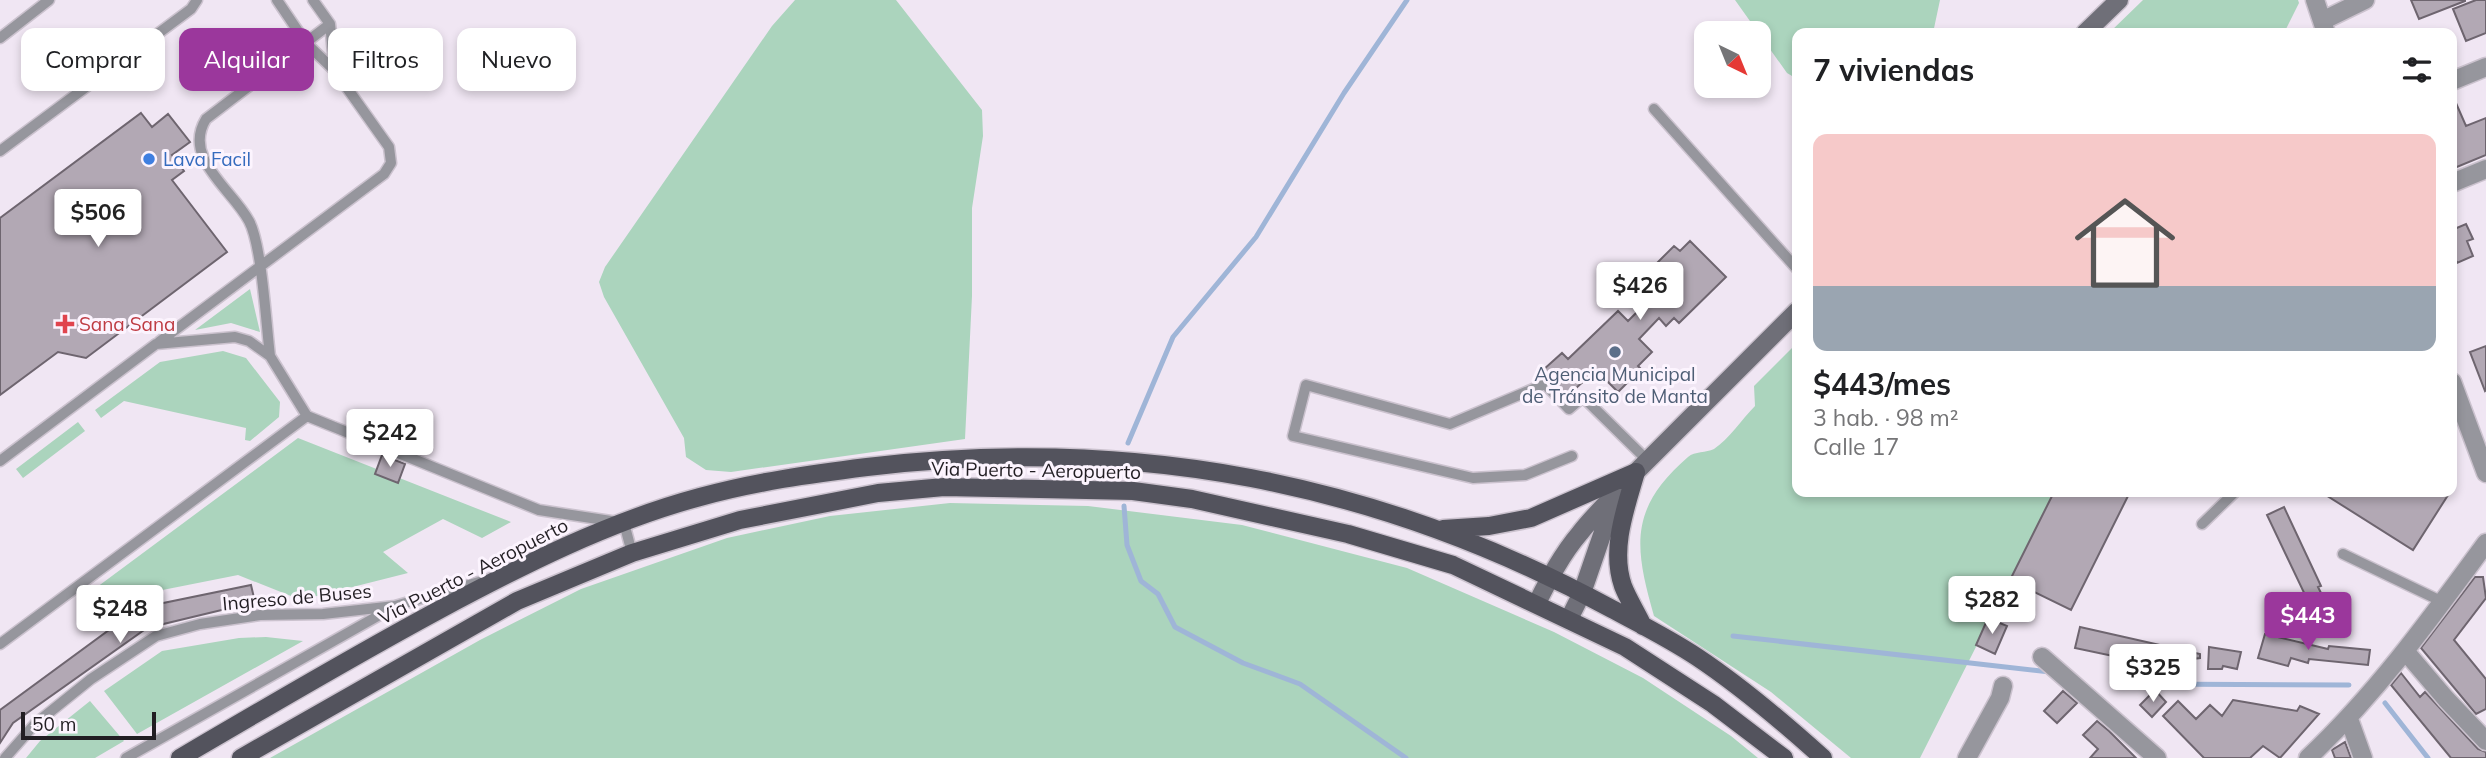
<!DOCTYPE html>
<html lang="es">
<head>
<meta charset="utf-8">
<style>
	body { margin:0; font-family:Mulish,sans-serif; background:#f6f6f6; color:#202124; height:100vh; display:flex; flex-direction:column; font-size:26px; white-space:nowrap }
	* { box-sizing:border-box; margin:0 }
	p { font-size:23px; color:#757577 }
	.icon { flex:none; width:38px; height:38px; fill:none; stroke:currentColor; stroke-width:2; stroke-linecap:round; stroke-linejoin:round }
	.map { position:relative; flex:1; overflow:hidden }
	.drawer { position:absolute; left:1792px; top:28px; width:665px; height:469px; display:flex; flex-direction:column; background:#fff; border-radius:14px; box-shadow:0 4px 10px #0003 }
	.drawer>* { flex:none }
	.top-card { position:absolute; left:21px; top:28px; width:665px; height:63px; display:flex; gap:14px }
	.needle { width:46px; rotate:137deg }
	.tools { position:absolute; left:1694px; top:21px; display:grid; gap:14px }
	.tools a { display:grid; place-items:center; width:77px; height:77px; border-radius:14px; background:#fff; box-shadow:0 4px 10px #0003; font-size:35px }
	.scale { position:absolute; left:21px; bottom:18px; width:135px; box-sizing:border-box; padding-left:7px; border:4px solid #221e23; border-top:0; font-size:19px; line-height:24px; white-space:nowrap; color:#221e23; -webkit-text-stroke:5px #fcf4fe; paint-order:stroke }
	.price { position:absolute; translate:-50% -60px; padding:0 16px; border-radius:7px; background:#fff; color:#222; font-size:23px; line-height:46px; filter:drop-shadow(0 2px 4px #0008) }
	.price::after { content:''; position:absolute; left:50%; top:42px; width:21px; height:16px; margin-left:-10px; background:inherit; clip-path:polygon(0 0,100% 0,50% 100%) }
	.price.on { background:#9b379c; color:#fff }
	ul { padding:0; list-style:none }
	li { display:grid; align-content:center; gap:14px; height:371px; padding:0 21px }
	li span { display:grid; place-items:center; height:217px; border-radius:14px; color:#555 }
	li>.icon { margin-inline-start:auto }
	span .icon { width:126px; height:126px; fill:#fffc; stroke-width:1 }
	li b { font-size:30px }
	h2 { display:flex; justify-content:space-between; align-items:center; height:84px; padding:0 21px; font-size:30px }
	.pill { padding:0 24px; border-radius:14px; background:#fff; box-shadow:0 4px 10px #0003; font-size:24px; line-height:63px }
	.pill.on { background:#9b379c; color:#fff }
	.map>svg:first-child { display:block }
</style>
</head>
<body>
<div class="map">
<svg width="2486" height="758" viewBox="0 0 2486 758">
	<rect width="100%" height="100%" fill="#f0e6f3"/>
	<path fill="#abd4bd" d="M 795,0 L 896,0 L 982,110 L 983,136 L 972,208 L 972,296 L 965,439 L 731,472 L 706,470 L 686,457 L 684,438 L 604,297 L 599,282 L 605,267 L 772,26 Z
		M 1735,0 L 1940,0 L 1933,33 L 1797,33 L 1797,79 L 1787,73 Z
		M 2143,0 L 2298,0 L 2299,3 L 2284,33 L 2109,33 Z
		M 250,289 L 260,332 L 231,323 L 195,330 Z
		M 1797,343 L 1797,492 L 2054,492 L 1920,758 L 1851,758 L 1771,692 L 1654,616 C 1634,546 1629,508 1688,457 C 1695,451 1706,453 1714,449 C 1729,439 1742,419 1755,406 L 1754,386 Z
		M 223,351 L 246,358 L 280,402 L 279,417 L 250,441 L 245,440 L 246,428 L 124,401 L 101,418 L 95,410 L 160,362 Z
		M 78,422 L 85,431 L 23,478 L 16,469 Z
		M 298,438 L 511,522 L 482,538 L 443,519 L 383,552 L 408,573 L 301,600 L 238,575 L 97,603 L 89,593 Z
		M 950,503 L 1088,506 L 1242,525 L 1407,568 L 1554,632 L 1643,678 L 1731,736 L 1758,758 L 270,758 L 480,640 L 581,589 L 727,538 L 830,516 Z
		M 266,637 L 303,641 L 137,734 L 104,691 L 162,651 L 239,638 Z
		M 90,701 L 124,741 L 95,758 L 26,758 L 40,741 Z"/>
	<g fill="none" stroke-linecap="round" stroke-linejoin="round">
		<path stroke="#9fb5d7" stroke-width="5" d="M 1128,443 L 1173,337 L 1256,237 L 1344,93 L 1407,0
			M 1124,506 L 1127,545 L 1141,581 L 1158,594 L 1175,627 L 1243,663 L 1300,684 L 1406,758
			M 1733,636 L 2050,672
			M 2143,684 L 2349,685
			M 2385,703 L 2428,758"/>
	</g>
	<path fill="#b2a8b4" stroke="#6e656f" stroke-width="2" d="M 2411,0 L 2465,0 L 2465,1 L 2419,19 Z
		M 2476,0 L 2486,0 L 2486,33 L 2466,41 L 2453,9 Z
		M 2452,94 L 2466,126 L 2486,118 L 2486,155 L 2452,169 Z
		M 141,113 L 152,127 L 168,114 L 190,142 L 172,155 L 184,171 L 172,180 L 227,252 L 86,358 L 58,352 L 0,395 L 0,218 Z
		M 2466,224 L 2473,239 L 2467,241 L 2473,256 L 2457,263 L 2452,249 L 2452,230 Z
		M 1690,241 L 1726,277 L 1679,323 L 1674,318 L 1666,326 L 1659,318 L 1639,339 L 1652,352 L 1638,366 L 1641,369 L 1618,392 L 1602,376 L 1600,378 L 1594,372 L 1567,396 L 1543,370 L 1562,353 L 1568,359 L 1618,311 L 1628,321 L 1657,292 L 1642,278 L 1674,246 L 1680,251 Z
		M 2486,346 L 2486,390 L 2485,391 L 2470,352 Z
		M 393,427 L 416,436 L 411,450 L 388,441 Z
		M 382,455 L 405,464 L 398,483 L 375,474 Z
		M 2054,492 L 2130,492 L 2071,610 L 2010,580 Z
		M 2321,492 L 2450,492 L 2413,550 Z
		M 2284,507 L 2321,586 L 2318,587 L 2321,593 L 2307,599 L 2267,515 Z
		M 2475,577 L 2483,577 L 2486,598 L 2454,640 L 2486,679 L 2486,709 L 2476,714 L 2421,648 Z
		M 251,585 L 255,602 L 147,628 L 13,723 L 0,743 L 0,710 L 139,608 Z
		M 1988,618 L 2007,626 L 1995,654 L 1976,645 Z
		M 2080,627 L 2200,654 L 2200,658 L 2151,664 L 2075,648 Z
		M 2265,634 L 2328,649 L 2329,646 L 2370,650 L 2368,665 L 2309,659 L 2308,663 L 2291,658 L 2288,666 L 2258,658 Z
		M 2209,647 L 2241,652 L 2237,669 L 2223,666 L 2222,669 L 2208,669 Z
		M 2401,673 L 2420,697 L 2425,692 L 2478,749 L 2486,752 L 2486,758 L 2451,758 L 2391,685 Z
		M 2155,690 L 2166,702 L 2152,717 L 2140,705 Z
		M 2063,691 L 2077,703 L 2057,723 L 2044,711 Z
		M 2233,700 L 2297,711 L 2300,706 L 2319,714 L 2280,758 L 2263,746 L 2250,758 L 2204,758 L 2163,716 L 2178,701 L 2196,719 L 2210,705 L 2222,716 Z
		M 2097,721 L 2109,731 L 2136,758 L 2090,758 L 2098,749 L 2083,735 Z
		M 2345,742 L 2351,758 L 2335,758 L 2332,750 Z"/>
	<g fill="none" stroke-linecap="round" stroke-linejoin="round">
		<g stroke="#cbc2ce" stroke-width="13">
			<path id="lane" d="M 313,0 L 330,24 L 335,71
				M 0,38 L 49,0
				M 1654,109 L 1797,269
				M 0,151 L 191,9 L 197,0
				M 159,342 L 384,174 L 391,163 L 389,147 L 335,71 L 306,43 L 277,0
				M 270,356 C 266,324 262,245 249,221 C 232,189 182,158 206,119 L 330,24
				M 1572,456 L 1525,475 L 1473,478 L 1293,436 L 1306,385 L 1450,424 L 1545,384 L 1569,409 L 1583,397 L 1647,460
				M 0,461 L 156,344 L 235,337 L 249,341 L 270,356 L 307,416 L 539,510 L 624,523 L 632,553
				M 2202,524 L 2235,492
				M 2343,554 L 2443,602
				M 0,644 L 307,416
				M 5,758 L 35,724 L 91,679 L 156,636 L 200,624 L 260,615 L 323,614 L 395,606 L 479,582
				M 126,758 L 392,608"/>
		</g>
		<g stroke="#cbc2ce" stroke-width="21">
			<path id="street" d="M 2315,0 L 2326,33
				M 2322,21 L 2365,0
				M 2452,81 L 2486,67
				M 2452,183 L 2486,169
				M 2452,382 L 2486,473
				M 2406,652 L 2446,699 L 2486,741
				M 2042,657 L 2157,758
				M 2349,719 L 2363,758
				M 1967,758 L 2000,698 L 2003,686
				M 2308,758 C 2377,693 2431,618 2486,543"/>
		</g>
		<g stroke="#cbc2ce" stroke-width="21">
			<path id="secondary" d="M 2085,33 L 2119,0
				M 1537,603 C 1549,579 1562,554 1580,533 C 1597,511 1618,493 1636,472 L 1797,311
				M 1569,619 L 1582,593 L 1613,503"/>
		</g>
		<g stroke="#cbc2ce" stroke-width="21">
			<path id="primary" d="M 1636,472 C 1626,507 1610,549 1623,586 C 1628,599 1637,613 1643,626
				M 1443,529 L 1489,526 L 1531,518 L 1636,472
				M 180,758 C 265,708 350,658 437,611 C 521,566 607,522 700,497 C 754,482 811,474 867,467 C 1132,435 1377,481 1612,609 C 1640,624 1670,639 1697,657 C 1742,687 1783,722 1823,758
				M 241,758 L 517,601 L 632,553 L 740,520 L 878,493 L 944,487 L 1133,491 L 1192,499 L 1348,534 L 1453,565 L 1625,647 L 1713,704 L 1784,758"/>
		</g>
		<use href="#lane" stroke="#96969d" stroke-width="10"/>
		<use href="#street" stroke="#96969d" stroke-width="18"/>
		<use href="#secondary" stroke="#6f6f78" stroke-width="18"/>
		<use href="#primary" stroke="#53535d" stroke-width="18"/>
	</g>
	<circle fill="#3f7fe0" stroke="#fcf4fe" stroke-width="2.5" cx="149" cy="159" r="7"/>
	<path fill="#e0444e" stroke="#fcf4fe" stroke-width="2.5" d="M61.5 313.5h7v7h7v7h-7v7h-7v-7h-7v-7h7z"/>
	<circle fill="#5c6f8a" stroke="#fcf4fe" stroke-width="2.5" cx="1615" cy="352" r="7"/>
	<g text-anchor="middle" stroke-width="6" stroke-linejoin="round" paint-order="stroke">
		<g font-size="19" fill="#366cbe" stroke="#fcf4fe" text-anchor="start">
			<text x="163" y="166">Lava Facil</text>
		</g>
		<g font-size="19" fill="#be3a42" stroke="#fcf4fe" text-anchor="start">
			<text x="79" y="331">Sana Sana</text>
		</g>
		<g font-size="19" fill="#4e5e75" stroke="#fcf4fe">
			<text x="1615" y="381">Agencia Municipal<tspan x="1615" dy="22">de Tránsito de Manta</tspan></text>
		</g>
		<g font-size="19" fill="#221e23" stroke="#fcf4fe">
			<text transform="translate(1036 470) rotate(1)" y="7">Via Puerto - Aeropuerto</text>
			<text transform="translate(473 571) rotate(-27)" y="7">Via Puerto - Aeropuerto</text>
			<text transform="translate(297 597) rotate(-5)" y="7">Ingreso de Buses</text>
		</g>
	</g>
</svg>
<div class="tools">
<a><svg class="needle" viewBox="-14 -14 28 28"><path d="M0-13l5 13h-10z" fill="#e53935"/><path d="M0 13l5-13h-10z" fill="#757577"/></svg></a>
</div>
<div class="scale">50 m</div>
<b class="price" style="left:98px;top:249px">$506</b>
<b class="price" style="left:1640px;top:322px">$426</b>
<b class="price" style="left:390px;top:469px">$242</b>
<b class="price" style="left:1992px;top:636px">$282</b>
<b class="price" style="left:120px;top:645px">$248</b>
<b class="price on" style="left:2308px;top:652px">$443</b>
<b class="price" style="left:2153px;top:704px">$325</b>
<div class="top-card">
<a class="pill">Comprar</a>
<a class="pill on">Alquilar</a>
<a class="pill">Filtros</a>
<a class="pill">Nuevo</a>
</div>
<section class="drawer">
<h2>7 viviendas<svg class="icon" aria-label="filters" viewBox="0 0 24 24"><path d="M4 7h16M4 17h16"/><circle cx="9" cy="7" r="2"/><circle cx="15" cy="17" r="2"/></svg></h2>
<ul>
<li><span style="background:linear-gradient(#f6c9c9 70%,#9aa5b1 0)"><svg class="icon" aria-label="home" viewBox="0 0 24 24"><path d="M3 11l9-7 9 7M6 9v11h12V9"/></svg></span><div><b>$443/mes</b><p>3 hab. · 98 m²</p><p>Calle 17</p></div></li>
</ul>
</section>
</div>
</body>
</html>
